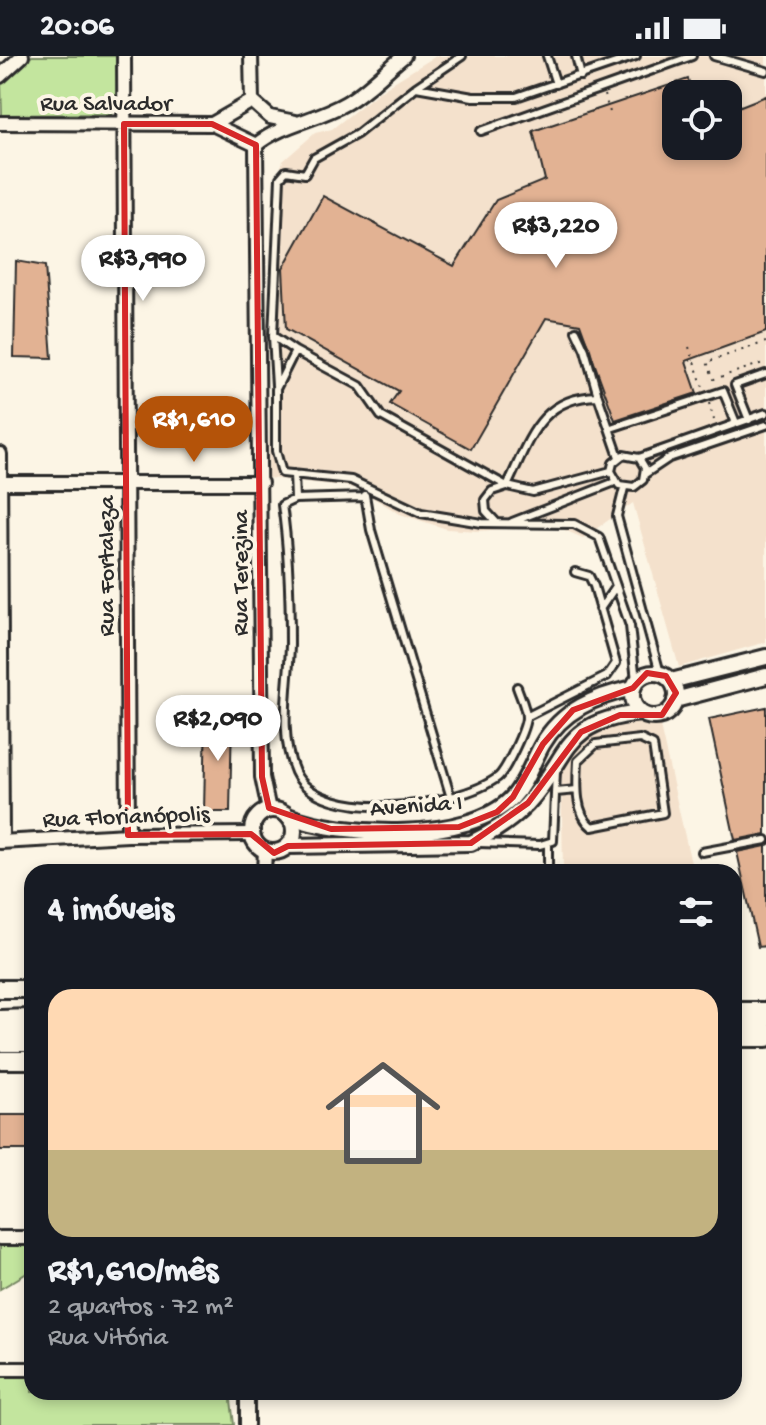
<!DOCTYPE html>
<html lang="pt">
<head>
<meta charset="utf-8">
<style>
	body { margin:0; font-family:"Gochi Hand",sans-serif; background:#242831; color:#f1f3f6; height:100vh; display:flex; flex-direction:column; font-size:30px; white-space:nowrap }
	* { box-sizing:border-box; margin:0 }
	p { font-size:26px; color:#9ea1a6 }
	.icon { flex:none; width:44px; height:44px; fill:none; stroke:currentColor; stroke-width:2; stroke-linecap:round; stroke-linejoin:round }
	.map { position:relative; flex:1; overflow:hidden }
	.details { position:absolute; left:24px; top:808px; width:718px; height:536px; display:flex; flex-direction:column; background:#171b24; border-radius:24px; box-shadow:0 4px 12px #0003 }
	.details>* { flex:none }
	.fabs { position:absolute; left:662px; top:24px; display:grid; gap:16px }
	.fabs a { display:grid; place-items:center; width:80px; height:80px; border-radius:16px; background:#171b24; box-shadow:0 4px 12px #0003; font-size:40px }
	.price { position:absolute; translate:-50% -68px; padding:0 18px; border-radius:28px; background:#fff; color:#222; font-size:26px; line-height:52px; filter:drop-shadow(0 2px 4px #0008) }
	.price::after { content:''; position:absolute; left:50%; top:48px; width:24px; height:18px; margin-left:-12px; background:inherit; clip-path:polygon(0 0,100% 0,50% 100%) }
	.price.on { background:#b45309; color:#fff }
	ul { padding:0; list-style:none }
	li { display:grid; align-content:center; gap:16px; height:424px; padding:0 24px }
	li+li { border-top:2px solid #363941 }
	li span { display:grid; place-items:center; height:248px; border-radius:24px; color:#555 }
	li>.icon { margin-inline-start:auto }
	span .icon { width:144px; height:144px; fill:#fffc; stroke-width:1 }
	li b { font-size:34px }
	h2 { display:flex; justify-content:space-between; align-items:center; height:96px; padding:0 24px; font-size:34px }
	.status { display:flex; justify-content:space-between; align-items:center; height:56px; padding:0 40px; background:#171b24; direction:ltr }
	.status svg { height:22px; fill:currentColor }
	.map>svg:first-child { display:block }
</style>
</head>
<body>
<div class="status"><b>20:06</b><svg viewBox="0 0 49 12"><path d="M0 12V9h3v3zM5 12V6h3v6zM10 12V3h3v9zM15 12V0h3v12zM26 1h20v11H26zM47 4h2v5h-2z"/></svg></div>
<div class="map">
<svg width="766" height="1369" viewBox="0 0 766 1369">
	<rect width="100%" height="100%" fill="#fcf5e5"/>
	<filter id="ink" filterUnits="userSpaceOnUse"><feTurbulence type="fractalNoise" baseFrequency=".0125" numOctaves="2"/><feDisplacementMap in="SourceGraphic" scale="16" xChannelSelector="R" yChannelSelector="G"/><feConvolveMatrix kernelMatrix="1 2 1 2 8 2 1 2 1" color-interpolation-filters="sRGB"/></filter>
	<g filter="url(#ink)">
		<path fill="#f4e1cc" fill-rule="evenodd" d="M 436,0 L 766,0 L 766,586 L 679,611 L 633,447 L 583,482 L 553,469 L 478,475 L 447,473 L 400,458 L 360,434 L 345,430 L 268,422 L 276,125 L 283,105 L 315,77 L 332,73 L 384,32 ZM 676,38 L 728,38 L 728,90 L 676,90 Z
			M 623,660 L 659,666 L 693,816 L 563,816 L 561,699 L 565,688 Z"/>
		<path fill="#c3e59e" stroke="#778864" stroke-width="2" d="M 32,0 L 118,0 L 117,52 L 111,58 L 2,59 L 1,26 Z
			M 0,1188 L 32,1188 L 32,1214 L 0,1233 Z
			M 0,1318 L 32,1320 L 32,1336 L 230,1336 L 234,1369 L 0,1369 Z"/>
		<path fill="#e2b293" stroke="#2b2b2b" stroke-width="2" d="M 688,23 L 693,38 L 676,38 L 676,90 L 728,90 L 728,55 L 766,40 L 766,276 L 686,305 L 697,337 L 615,364 L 580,268 L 546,262 L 471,393 L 390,348 L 399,335 L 286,273 L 283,212 L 323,140 L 454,210 L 496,144 L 545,124 L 533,75 Z
			M 16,205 L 45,210 L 52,302 L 14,301 Z
			M 766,651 L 766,778 L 735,784 L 709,663 Z
			M 206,658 L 232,659 L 230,756 L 204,756 Z
			M 766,790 L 766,890 L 758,891 L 737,796 Z
			M 0,1059 L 32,1059 L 32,1094 L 0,1094 Z"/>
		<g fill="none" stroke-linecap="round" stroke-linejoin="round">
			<g stroke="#2b2b2b" stroke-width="12">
				<path id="service" d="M 547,0 L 556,28
					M 576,0 L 581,20
					M 714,0 L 766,15
					M 416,31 L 473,41 L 516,41 L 636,0
					M 481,75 L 692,0
					M 576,275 L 585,294 L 598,340
					M 273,280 L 295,295
					M 276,330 L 273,280 L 280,122 L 286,115 L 305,118 L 314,102 L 357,78 L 416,31 L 462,0
					M 749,364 L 735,329 L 766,318
					M 611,372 L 723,335 L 736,367
					M 639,402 L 645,412 L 643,424 L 634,431 L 619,429 L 611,415 L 613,407 L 623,399 L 639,402 L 766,357
					M 611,415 L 533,436 L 507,430 L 381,360 L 360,330 L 295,295 L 276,333 L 276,395 L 282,417 L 351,424 L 421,457 L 482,467 L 574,468 L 599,481 L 630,570 L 636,625
					M 294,418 L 295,443
					M 645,418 L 669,402 L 766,369
					M 624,432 L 617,460 L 660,617
					M 365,439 L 371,474 L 451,742
					M 364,441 L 295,443 L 282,449 C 289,495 290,541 290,589 C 289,629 278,678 295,716 C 320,770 459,751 498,721 C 506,714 526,672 526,661 C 526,652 520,640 517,631
					M 512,466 L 615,426
					M 497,467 L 486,455 L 485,444 L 492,435 L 507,430 C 529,385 539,341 598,340 L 619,401
					M 600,553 L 616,530
					M 526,661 L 607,620 L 616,607 L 594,530 L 589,520 L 575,516
					M 640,683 L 653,689 L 663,757 L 592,771 C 574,757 577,726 578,705 L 596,688 Z
					M 556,736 L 577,734
					M 479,787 L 540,789 L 553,785 L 556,715
					M 548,788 L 548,816
					M 702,796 L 766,784"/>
			</g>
			<g stroke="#2b2b2b" stroke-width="18">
				<path id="minor" d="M 124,0 L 128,779
					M 251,0 L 252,45 L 270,61 L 295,66
					M 0,20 L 22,0
					M 0,67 L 212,68 L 252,45
					M 212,68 L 256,89
					M 256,89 L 262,721 L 269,754
					M 256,89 C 283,67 317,64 346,47 C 367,35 385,15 404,0
					M 0,398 L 2,786
					M 0,427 L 261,427
					M 0,786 L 128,779 L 253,778
					M 264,816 L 265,794
					M 0,1182 L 32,1182
					M 0,1313 L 32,1313
					M 247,1369 L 247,1336"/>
			</g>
			<g stroke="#2b2b2b" stroke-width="20">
				<path id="tertiary" d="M632 639a22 22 0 1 1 44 0a22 22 0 1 1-44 0Z
					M 671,625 L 766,601
					M 675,644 L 766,620
					M252 775a21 21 0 1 1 42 0a21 21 0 1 1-42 0Z
					M 288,760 C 342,781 469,787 512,742 C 526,727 532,707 542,689 C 562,654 596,640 633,632
					M 288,790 L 471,787 C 492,777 511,765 527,748 C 572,700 559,666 641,657"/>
			</g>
			<g stroke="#2b2b2b" stroke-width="22">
				<path id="secondary" d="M 0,933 L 32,933
					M 0,1004 L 32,1004"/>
			</g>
			<g stroke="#2b2b2b" stroke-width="28">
				<path id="motorway" d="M 734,958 L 766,958
					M 0,966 L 32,965
					M 734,979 L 766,979
					M 0,984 L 32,984"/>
			</g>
			<path stroke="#2b2b2b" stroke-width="2" stroke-dasharray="2 6" stroke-linecap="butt" d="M 604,39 L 611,59
				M 766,286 L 707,306 L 714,323 L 766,306
				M 689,291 L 704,334
				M 709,347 L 714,364"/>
			<use href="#service" stroke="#fcf5e5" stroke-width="6"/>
			<use href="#minor" stroke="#fcf5e5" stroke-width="12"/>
			<use href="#tertiary" stroke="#fcf5e5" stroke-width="14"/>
			<use href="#secondary" stroke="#fcf5e5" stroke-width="16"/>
			<use href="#motorway" stroke="#fcf5e5" stroke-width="22"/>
		</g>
	</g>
	<path fill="none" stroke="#d62828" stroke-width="6" stroke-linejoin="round" d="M 124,68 L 212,68 L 256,89 L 262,721 L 269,752 L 331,773 L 459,771 L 497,756 L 513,741 L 543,688 L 573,654 L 633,632 L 647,617 L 666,620 L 676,637 L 662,659 L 620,659 L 581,676 L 528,747 L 471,787 L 288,790 L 274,797 L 251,778 L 128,779 Z"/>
	<g text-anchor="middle" stroke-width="8" stroke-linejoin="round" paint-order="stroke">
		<g font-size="24" fill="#2b2b2b" stroke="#fcf5e5">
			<text x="106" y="54">Rua Salvador</text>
			<text transform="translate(105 510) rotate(-90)" y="8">Rua Fortaleza</text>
			<text transform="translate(239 517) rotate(-90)" y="8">Rua Terezina</text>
			<text transform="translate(416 748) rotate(-4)" y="8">Avenida I</text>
			<text transform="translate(126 759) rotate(-2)" y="8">Rua Florianópolis</text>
		</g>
	</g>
</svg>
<div class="fabs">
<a><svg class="icon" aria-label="locate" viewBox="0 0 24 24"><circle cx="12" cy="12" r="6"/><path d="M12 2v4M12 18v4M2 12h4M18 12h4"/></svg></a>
</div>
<b class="price" style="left:556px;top:214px">R$3,220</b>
<b class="price" style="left:143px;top:247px">R$3,990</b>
<b class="price on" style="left:194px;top:408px">R$1,610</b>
<b class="price" style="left:218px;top:707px">R$2,090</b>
<section class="details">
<h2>4 imóveis<svg class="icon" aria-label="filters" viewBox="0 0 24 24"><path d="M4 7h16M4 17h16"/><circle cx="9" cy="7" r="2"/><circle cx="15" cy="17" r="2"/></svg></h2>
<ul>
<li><span style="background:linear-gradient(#ffd9b3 65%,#c2b280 0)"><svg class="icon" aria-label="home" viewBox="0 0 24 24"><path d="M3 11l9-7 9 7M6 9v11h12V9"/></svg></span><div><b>R$1,610/mês</b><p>2 quartos · 72 m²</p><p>Rua Vitória</p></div></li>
</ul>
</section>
</div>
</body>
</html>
